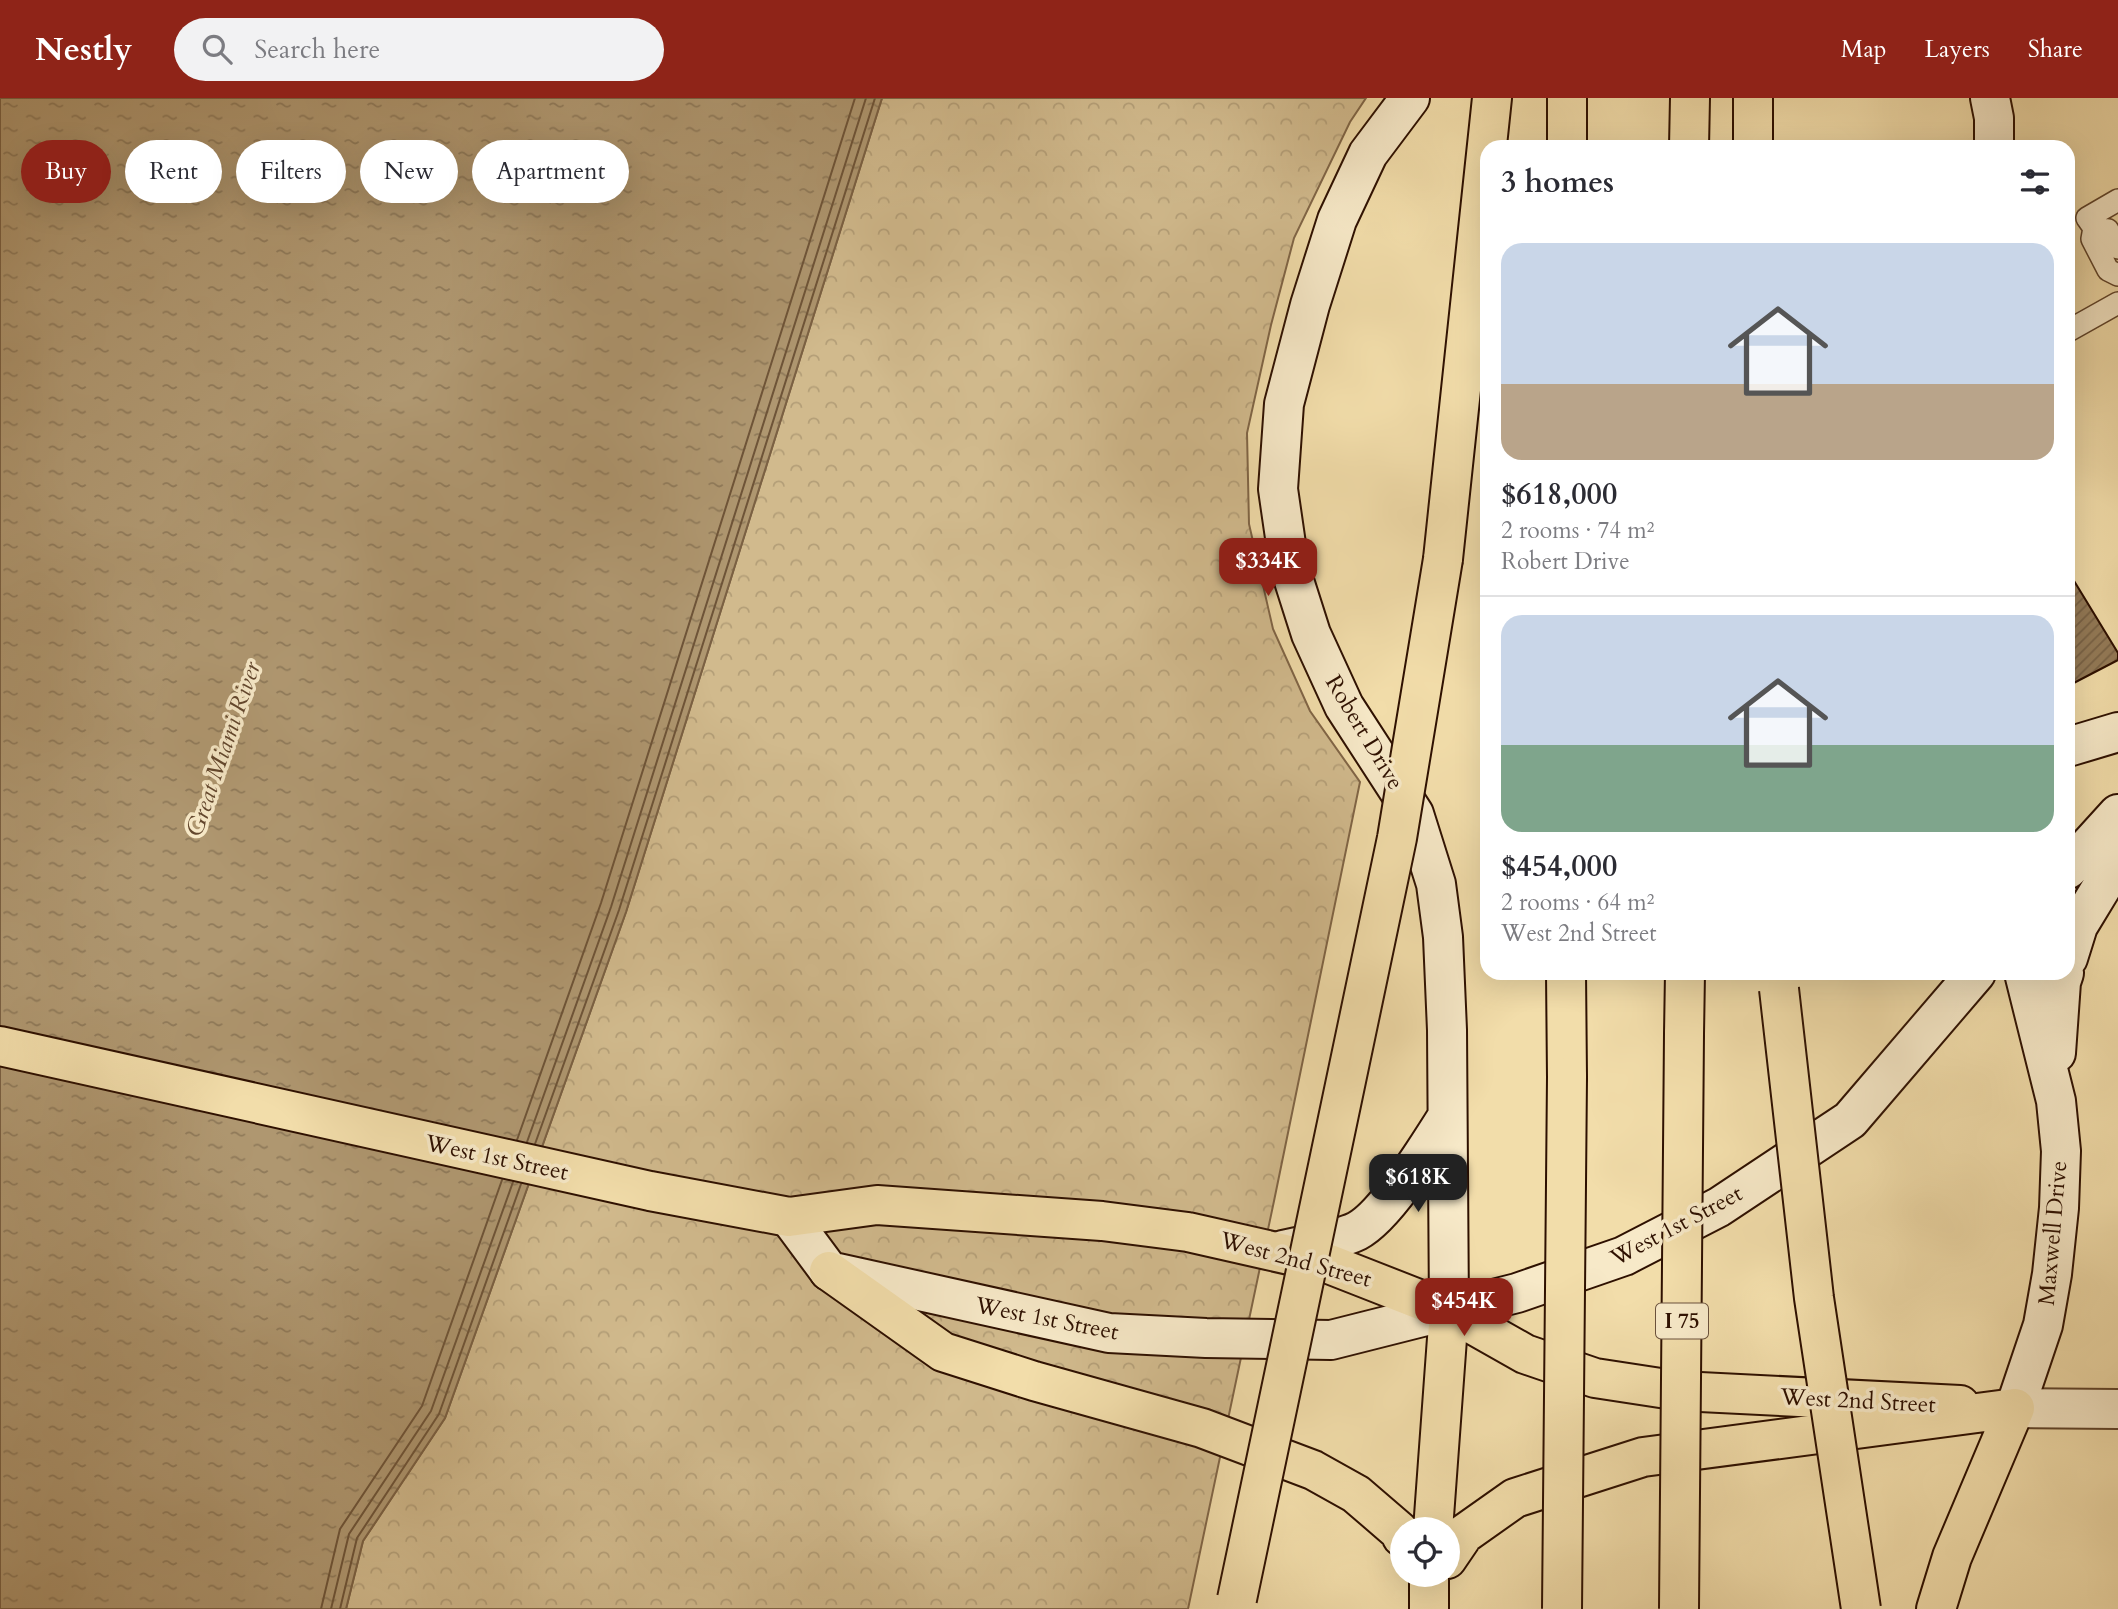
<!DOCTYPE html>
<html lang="en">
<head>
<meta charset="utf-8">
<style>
	body { margin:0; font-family:Cardo,serif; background:#f2f2f3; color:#2b2b33; height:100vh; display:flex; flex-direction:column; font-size:26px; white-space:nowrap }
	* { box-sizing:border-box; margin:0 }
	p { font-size:23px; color:#7c7c81 }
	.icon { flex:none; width:38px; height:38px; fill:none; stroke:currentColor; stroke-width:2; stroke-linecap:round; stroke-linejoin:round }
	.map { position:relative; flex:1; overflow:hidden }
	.details { position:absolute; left:1480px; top:42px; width:595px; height:840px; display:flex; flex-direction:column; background:#fff; border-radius:21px; box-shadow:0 7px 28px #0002 }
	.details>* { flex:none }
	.guide { position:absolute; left:21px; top:42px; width:665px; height:63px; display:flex; gap:14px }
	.controls { position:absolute; left:1390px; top:1419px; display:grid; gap:14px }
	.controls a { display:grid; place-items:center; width:70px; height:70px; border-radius:50%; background:#fff; box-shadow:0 7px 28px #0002; font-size:35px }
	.price { position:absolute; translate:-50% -60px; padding:0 16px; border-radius:14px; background:#8f2418; color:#fff; font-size:23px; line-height:46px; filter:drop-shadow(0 2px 4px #0008) }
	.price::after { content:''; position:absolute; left:50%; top:42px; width:21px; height:16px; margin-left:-10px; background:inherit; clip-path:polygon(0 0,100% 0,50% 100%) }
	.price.on { background:#222; color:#fff }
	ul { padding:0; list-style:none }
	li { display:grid; align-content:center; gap:14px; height:371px; padding:0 21px }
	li+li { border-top:2px solid #e1e1e2 }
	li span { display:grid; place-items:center; height:217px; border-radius:21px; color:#555 }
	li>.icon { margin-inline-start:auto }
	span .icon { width:126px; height:126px; fill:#fffc; stroke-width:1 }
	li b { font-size:30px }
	h2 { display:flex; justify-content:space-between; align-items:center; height:84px; padding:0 21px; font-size:30px }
	.chip { padding:0 24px; border-radius:32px; background:#fff; box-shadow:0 7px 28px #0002; font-size:24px; line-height:63px }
	.chip.on { background:#8f2418; color:#fff }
	header { display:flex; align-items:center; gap:42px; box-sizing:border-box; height:98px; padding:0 35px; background:#8f2418; color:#fff }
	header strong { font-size:33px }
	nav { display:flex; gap:38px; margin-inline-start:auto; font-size:24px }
	.search { width:490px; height:63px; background:#f2f2f3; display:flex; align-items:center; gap:18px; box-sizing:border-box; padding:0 24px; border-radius:38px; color:#7c7c81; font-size:26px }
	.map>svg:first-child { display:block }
</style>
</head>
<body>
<header>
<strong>Nestly</strong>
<div class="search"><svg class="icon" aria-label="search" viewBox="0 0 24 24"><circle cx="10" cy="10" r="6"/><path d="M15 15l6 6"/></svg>Search here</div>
<nav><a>Map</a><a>Layers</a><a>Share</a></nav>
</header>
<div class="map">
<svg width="2118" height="1511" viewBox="0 0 2118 1511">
	<defs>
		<pattern id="park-crowns" width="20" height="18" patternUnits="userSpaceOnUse" patternTransform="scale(1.75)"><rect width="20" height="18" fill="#d1ba8d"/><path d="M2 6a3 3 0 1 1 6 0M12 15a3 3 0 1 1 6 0" fill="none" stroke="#b49f78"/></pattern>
		<pattern id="water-ripples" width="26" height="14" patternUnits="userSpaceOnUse" patternTransform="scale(1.75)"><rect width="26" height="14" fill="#af9770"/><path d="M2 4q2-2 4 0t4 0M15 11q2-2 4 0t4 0" fill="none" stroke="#8f7a5a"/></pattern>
		<pattern id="building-hatch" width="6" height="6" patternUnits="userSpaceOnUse" patternTransform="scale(1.75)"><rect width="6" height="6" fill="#947b58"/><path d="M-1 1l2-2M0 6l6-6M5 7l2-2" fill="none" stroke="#796346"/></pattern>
	</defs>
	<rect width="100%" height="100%" fill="#f2ddaa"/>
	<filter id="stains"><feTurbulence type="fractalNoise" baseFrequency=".00286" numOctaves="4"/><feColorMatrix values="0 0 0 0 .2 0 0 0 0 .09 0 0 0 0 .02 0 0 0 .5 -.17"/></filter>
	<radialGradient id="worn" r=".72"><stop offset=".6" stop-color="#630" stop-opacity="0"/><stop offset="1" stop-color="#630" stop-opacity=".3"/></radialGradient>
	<path fill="url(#park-crowns)" stroke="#806546" stroke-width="2" d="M 882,0 L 1366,0 L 1350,24 L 1294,140 L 1271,227 L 1247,335 L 1249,426 L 1273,531 L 1310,613 L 1360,684 L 1274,1103 L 1188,1511 L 346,1511 L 363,1443 L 445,1320 L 626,814 Z"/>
	<path fill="url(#water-ripples)" stroke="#7b6143" stroke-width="2" d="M 0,0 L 882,0 L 626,814 L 445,1320 L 363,1443 L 346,1511 L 0,1511 Z"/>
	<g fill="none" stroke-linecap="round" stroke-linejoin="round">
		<path stroke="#6e5438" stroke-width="2" d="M 517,1042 L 601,805 L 855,0
			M 527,1044 L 611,809 L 866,0
			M 535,1046 L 619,812 L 875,0
			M 321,1511 L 340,1431 L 422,1308 L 502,1082
			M 331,1511 L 349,1436 L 431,1313 L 513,1084
			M 340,1511 L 357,1440 L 439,1316 L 521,1086"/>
	</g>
	<path fill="url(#building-hatch)" stroke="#2e1000" stroke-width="2" d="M 2068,473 L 2118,555 L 2118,562 L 2068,588 Z"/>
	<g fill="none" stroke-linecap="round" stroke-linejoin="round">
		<g stroke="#5f432a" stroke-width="24">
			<path id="service" d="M 2118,102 L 2087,120 L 2094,130 L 2092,141 L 2108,172 L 2118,177
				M 2094,130 L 2108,132 L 2118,150
				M 2068,233 L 2118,205"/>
		</g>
		<g stroke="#5f432a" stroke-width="42">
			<path id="tertiary" d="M 2015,1310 L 2118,1311"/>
		</g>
		<g stroke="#2e1000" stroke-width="42">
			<path id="secondary" d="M 1410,0 L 1368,56 L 1337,122 L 1310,207 L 1284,306 L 1278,391 L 1289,467 L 1311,536 L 1344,608 L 1414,716 L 1436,786 L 1443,839 L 1447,932 L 1449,1213
				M 1990,0 L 1994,20 L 1994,49
				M 2068,649 L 2118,634
				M 2068,771 L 2118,716
				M 2068,860 L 2078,828 L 2118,762
				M 2056,955 L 2061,884 L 2064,875
				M 789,1119 L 829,1173 L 1109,1235 L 1206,1240 L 1331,1242 L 1517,1195 L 1624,1158 L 1719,1109 L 1850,1022 L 1976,875
				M 1283,1152 C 1304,1147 1339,1142 1357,1133 C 1386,1118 1428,1049 1447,1019
				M 2015,1310 L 2043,1227 L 2052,1176 L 2059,1110 L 2061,1053 L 2056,1003 L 2024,875"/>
		</g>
		<g stroke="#2e1000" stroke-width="42">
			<path id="primary" d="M 0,948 L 650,1093 L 789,1119 L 877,1107 L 1102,1123 L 1188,1134 L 1329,1166 L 1449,1213 L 1525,1256 L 1595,1280 L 1680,1293 L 1960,1307"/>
		</g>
		<g stroke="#2e1000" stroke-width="42">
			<path id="motorway" d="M 1753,0 L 1753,49
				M 1567,49 L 1567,0
				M 1689,49 L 1690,0
				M 1443,461 L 1492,0
				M 1566,875 L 1567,979
				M 1684,936 L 1685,875
				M 829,1173 L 943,1254 L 1034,1283 L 1202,1330 L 1313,1372 L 1356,1396 L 1399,1433 L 1402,1439
				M 1433,1432 L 1449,1213
				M 1447,1461 L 1464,1436 L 1515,1400 L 1643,1359 L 2015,1310
				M 1429,1511 L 1429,1477
				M 1936,1511 L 1952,1459 L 2015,1310"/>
		</g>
		<use href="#service" stroke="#f7e9c8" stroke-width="21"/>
		<use href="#tertiary" stroke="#f7e9c8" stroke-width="38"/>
		<use href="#secondary" stroke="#f7e9c8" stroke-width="38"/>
		<use href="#primary" stroke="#f2ddaa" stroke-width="38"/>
		<use href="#motorway" stroke="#f2ddaa" stroke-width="38"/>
		<g stroke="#2e1000" stroke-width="42" stroke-linecap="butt">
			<path id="motorway-bridge" d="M 1779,891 L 1814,1200 L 1861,1511
				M 1237,1501 L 1397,740 L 1443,461
				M 1562,1511 L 1567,979
				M 1679,1511 L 1684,936"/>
		</g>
		<use href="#motorway-bridge" stroke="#f2ddaa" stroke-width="38"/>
	</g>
	<g text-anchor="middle" stroke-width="7" stroke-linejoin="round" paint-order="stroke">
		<rect fill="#f7e9c8" stroke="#6a513c" stroke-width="2" x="1656" y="1205.5" width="52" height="35" rx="5"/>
		<g font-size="21" font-weight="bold" fill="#2e1000">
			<text x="1682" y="1230">I 75</text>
		</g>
		<g font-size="23" fill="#2e1000" stroke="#f7e9c8">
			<text transform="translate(1365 634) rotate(59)" y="8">Robert Drive</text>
			<text transform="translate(497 1059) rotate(12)" y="8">West 1st Street</text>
			<text transform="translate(1676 1127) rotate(-28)" y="8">West 1st Street</text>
			<text transform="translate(2052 1135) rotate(-85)" y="8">Maxwell Drive</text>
			<text transform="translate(1296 1161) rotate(15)" y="8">West 2nd Street</text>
			<text transform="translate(1047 1220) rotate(11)" y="8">West 1st Street</text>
			<text transform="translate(1858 1302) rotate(3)" y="8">West 2nd Street</text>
		</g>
		<g font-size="24" font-style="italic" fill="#62462d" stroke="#f7e9c8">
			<text transform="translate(223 651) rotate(-71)" y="8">Great Miami River</text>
		</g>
	</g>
	<rect width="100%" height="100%" filter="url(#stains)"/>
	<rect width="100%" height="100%" fill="url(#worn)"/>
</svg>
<div class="controls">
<a><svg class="icon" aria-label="locate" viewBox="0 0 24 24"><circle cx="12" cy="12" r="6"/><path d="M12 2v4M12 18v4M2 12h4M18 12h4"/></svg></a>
</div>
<b class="price" style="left:1268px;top:500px">$334K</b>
<b class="price on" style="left:1418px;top:1116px">$618K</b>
<b class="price" style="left:1464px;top:1240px">$454K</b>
<div class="guide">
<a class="chip on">Buy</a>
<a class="chip">Rent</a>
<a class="chip">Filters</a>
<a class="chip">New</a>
<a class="chip">Apartment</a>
</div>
<section class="details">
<h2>3 homes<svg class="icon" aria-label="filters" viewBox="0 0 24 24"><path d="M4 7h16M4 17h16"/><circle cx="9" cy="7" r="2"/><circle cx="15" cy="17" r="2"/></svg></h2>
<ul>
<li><span style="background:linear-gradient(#c9d6e8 65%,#b9a48a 0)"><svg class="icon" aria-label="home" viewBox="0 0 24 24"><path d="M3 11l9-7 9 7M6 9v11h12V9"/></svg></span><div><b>$618,000</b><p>2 rooms · 74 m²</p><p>Robert Drive</p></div></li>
<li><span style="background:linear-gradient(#c9d6e8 60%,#7fa58c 0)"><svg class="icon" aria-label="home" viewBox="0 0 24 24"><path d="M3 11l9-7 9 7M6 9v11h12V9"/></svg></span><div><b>$454,000</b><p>2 rooms · 64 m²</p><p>West 2nd Street</p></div></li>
</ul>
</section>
</div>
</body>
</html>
